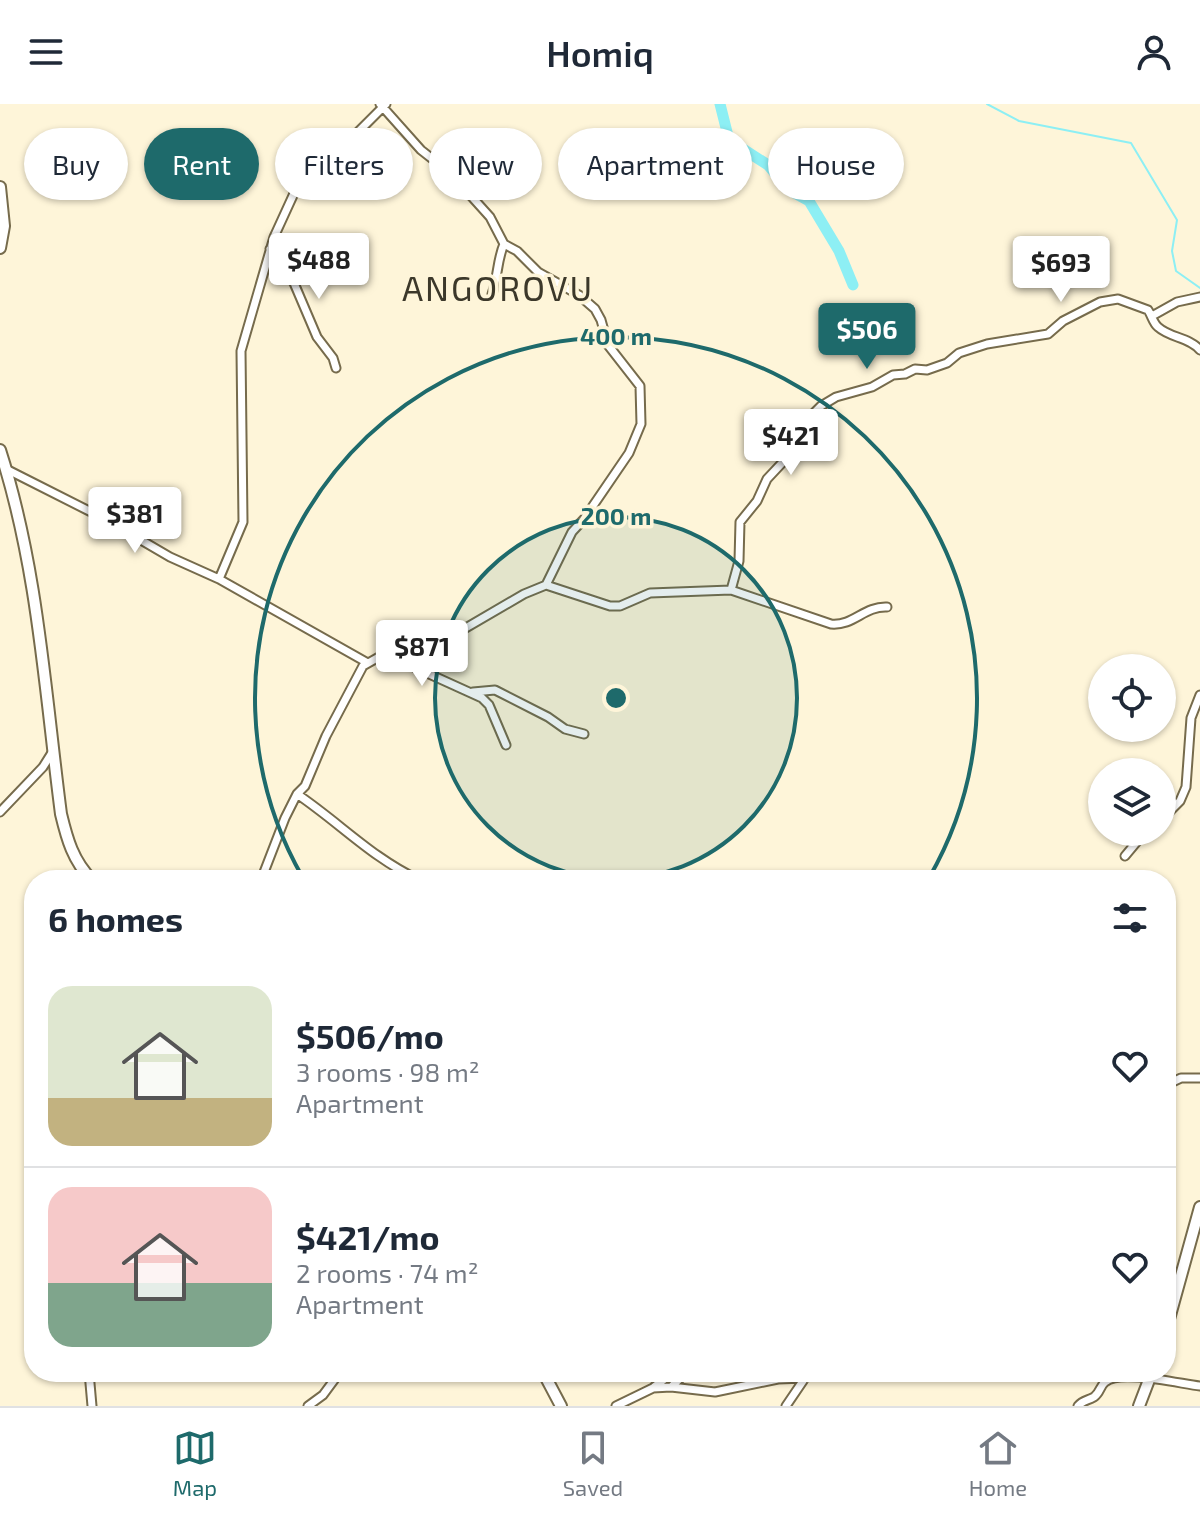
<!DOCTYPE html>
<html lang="en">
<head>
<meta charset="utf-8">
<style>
	body { margin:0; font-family:"Exo 2",sans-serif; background:#f6f6f7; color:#1f2937; height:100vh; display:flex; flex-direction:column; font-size:30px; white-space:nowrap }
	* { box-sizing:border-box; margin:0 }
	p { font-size:26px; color:#747a83 }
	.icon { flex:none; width:44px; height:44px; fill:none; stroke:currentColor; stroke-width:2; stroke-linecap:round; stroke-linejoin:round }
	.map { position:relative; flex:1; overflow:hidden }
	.drawer { position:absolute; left:24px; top:766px; width:1152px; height:512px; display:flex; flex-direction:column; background:#fff; border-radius:32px; box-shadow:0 2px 6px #0004 }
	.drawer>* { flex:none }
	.hud { position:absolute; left:24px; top:24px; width:1152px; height:72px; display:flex; gap:16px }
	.buttons { position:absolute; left:1088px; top:550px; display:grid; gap:16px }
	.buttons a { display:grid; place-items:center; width:88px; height:88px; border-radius:50%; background:#fff; box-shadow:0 2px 6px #0004; font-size:40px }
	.price { position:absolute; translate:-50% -68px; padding:0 18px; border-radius:8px; background:#fff; color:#222; font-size:26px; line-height:52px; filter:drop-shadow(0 2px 4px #0008) }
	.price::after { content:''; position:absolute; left:50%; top:48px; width:24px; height:18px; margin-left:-12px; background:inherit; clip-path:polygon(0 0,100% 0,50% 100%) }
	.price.active { background:#1e6a6b; color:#fff }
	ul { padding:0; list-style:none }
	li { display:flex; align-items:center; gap:24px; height:200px; padding:0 24px }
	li+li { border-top:2px solid #e0e1e3 }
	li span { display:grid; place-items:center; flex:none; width:224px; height:160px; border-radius:24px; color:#555 }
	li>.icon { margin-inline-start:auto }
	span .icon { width:96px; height:96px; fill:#fffc; stroke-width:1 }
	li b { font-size:34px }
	h2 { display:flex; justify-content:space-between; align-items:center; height:96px; padding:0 24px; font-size:34px }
	.chip { padding:0 28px; border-radius:36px; background:#fff; box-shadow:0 2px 6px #0004; font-size:28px; line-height:72px }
	.chip.active { background:#1e6a6b; color:#fff }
	header { display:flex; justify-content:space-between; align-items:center; height:104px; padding:0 24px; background:#fff; font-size:36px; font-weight:600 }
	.dock { display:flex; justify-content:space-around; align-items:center; height:112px; border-top:2px solid #e0e1e3; background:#fff; font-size:22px; color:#747a83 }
	.dock a { display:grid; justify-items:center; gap:4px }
	.dock .active { color:#1e6a6b }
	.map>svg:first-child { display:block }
</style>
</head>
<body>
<header><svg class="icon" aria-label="menu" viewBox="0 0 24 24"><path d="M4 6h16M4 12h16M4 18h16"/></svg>Homiq<svg class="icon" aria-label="person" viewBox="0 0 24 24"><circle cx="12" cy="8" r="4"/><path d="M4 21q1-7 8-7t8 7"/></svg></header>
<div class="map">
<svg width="1200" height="1302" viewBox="0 0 1200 1302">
	<rect width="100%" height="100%" fill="#fef5d9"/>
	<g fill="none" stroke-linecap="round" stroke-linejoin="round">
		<path stroke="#8deff4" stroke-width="2" d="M 987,0 L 1019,17 L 1131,39 L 1177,116 L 1172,147 L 1176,167 L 1200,184"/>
		<path stroke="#8deff4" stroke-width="11" d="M 720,0 L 729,36 L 768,61 L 789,86 L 809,97 L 839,147 L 853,181"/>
		<g stroke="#766b4c" stroke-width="11">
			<path id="street" d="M 270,145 L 294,179 L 317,233 L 333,254 L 336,264
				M 492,190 C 498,173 497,156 504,140
				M 1152,212 L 1177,198 L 1200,193
				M 6,365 L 105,415 L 170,453 L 219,475 L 366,558
				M 219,475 L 243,418 L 241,247 L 274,133 L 296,85 L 329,57 L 386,0
				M 546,481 L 610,502 L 620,502 L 650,489 L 731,486 L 739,457 L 740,418 L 757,397 L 767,375 L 782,359 L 808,315 L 821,302 L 836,293 L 872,283 L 893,271 L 905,270 L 915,265 L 927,266 L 947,259 L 959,249 L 987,240 L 1048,230 L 1063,217 L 1100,198 L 1118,195 L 1148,206 C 1152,212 1153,219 1158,223 C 1170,234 1189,233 1200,246
				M 731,486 L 831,520 C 854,522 864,502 887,503
				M 383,549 L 482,594 L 489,601 L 506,641
				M 473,588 L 495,586 L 548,613 L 565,625 L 584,630
				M 297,690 C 341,720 371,753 419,776
				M 0,708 L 43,663 L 53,647
				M 1162,715 L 1180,697 L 1186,683 L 1191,614 L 1200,591
				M 1125,752 L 1145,728
				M 261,776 L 285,714 L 297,690 L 305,682 L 326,632 L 363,562 L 400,541 L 430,540 L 464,525 L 524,490 L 546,481 L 572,428 L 584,415 L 629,349 L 641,320 L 640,282 L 608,241 L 601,216 L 595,205 L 579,191 L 538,168 L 517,147 L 504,140 L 490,113 L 472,93 L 449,68 L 421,46 L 380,0
				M 1166,981 L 1181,974 L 1200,974
				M 89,1268 L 92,1302
				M 654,1283 L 674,1268
				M 671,1283 L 715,1288 L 778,1275 L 805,1274 L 820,1268
				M 308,1302 L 323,1291 L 340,1268
				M 616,1302 L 653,1284 L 671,1283 L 687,1268
				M 786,1302 L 805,1274
				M 1078,1302 C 1083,1296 1087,1297 1094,1293 C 1100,1289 1100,1282 1105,1278 C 1120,1265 1181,1280 1200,1282"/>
		</g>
		<g stroke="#766b4c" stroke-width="14">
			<path id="secondary" d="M 0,83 L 4,122 L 0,144
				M 0,346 C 38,464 45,588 61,710 C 67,735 73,757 92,776
				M 1166,1226 L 1200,1103
				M 543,1268 L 561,1302
				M 1139,1302 L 1152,1268"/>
		</g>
		<use href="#street" stroke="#fff" stroke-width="7"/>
		<use href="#secondary" stroke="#fff" stroke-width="10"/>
	</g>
	<circle cx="616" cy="594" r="181" fill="#1e6a6b" fill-opacity=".12"/>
	<g fill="none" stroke="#1e6a6b" stroke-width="4">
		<circle cx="616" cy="594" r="181"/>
		<path d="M303 774A361 361 0 1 1 929 774"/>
	</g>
	<g text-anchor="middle" stroke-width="7" stroke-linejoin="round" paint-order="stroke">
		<g font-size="34" letter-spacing="2" fill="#3c382a" stroke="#fef5d9">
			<text x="498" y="197">ANGOROVU</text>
		</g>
	</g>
	<circle cx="616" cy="594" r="12" fill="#1e6a6b" stroke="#fef5d9" stroke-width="4"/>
	<g font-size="24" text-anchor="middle" font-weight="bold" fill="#1e6a6b" stroke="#fef5d9" stroke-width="7" stroke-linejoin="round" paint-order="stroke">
		<text x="616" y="241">400 m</text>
		<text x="616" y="421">200 m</text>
	</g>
</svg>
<div class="buttons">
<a><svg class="icon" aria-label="locate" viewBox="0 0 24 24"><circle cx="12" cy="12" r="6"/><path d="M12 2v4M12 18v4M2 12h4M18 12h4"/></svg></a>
<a><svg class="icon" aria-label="layers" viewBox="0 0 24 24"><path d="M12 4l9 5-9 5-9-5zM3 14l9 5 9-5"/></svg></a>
</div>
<b class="price" style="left:319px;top:197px">$488</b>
<b class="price" style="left:1061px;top:200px">$693</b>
<b class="price active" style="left:867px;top:267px">$506</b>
<b class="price" style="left:791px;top:373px">$421</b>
<b class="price" style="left:135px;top:451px">$381</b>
<b class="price" style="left:422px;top:584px">$871</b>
<div class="hud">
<a class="chip">Buy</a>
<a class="chip active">Rent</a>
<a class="chip">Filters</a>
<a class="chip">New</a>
<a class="chip">Apartment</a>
<a class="chip">House</a>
</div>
<section class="drawer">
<h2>6 homes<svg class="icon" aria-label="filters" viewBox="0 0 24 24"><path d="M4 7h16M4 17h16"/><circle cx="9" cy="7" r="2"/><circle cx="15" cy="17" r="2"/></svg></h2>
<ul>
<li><span style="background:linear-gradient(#dfe7d0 70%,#c2b280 0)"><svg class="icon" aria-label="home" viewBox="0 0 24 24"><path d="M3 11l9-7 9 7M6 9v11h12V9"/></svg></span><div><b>$506/mo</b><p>3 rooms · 98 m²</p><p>Apartment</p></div><svg class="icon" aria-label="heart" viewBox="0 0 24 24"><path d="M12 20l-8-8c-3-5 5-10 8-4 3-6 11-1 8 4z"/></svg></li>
<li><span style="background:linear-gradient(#f6c9c9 60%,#7fa58c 0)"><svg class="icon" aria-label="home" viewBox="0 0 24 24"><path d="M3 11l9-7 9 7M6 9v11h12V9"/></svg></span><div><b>$421/mo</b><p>2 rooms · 74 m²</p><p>Apartment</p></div><svg class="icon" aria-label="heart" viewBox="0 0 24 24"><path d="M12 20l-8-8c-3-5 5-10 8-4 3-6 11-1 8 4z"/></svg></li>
</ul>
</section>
</div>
<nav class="dock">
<a class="active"><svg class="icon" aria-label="map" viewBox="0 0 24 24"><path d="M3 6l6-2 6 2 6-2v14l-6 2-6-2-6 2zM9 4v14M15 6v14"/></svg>Map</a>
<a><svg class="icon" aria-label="saved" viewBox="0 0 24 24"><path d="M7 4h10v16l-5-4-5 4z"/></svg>Saved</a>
<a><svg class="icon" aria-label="home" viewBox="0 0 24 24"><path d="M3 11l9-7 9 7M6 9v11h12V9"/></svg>Home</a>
</nav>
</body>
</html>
